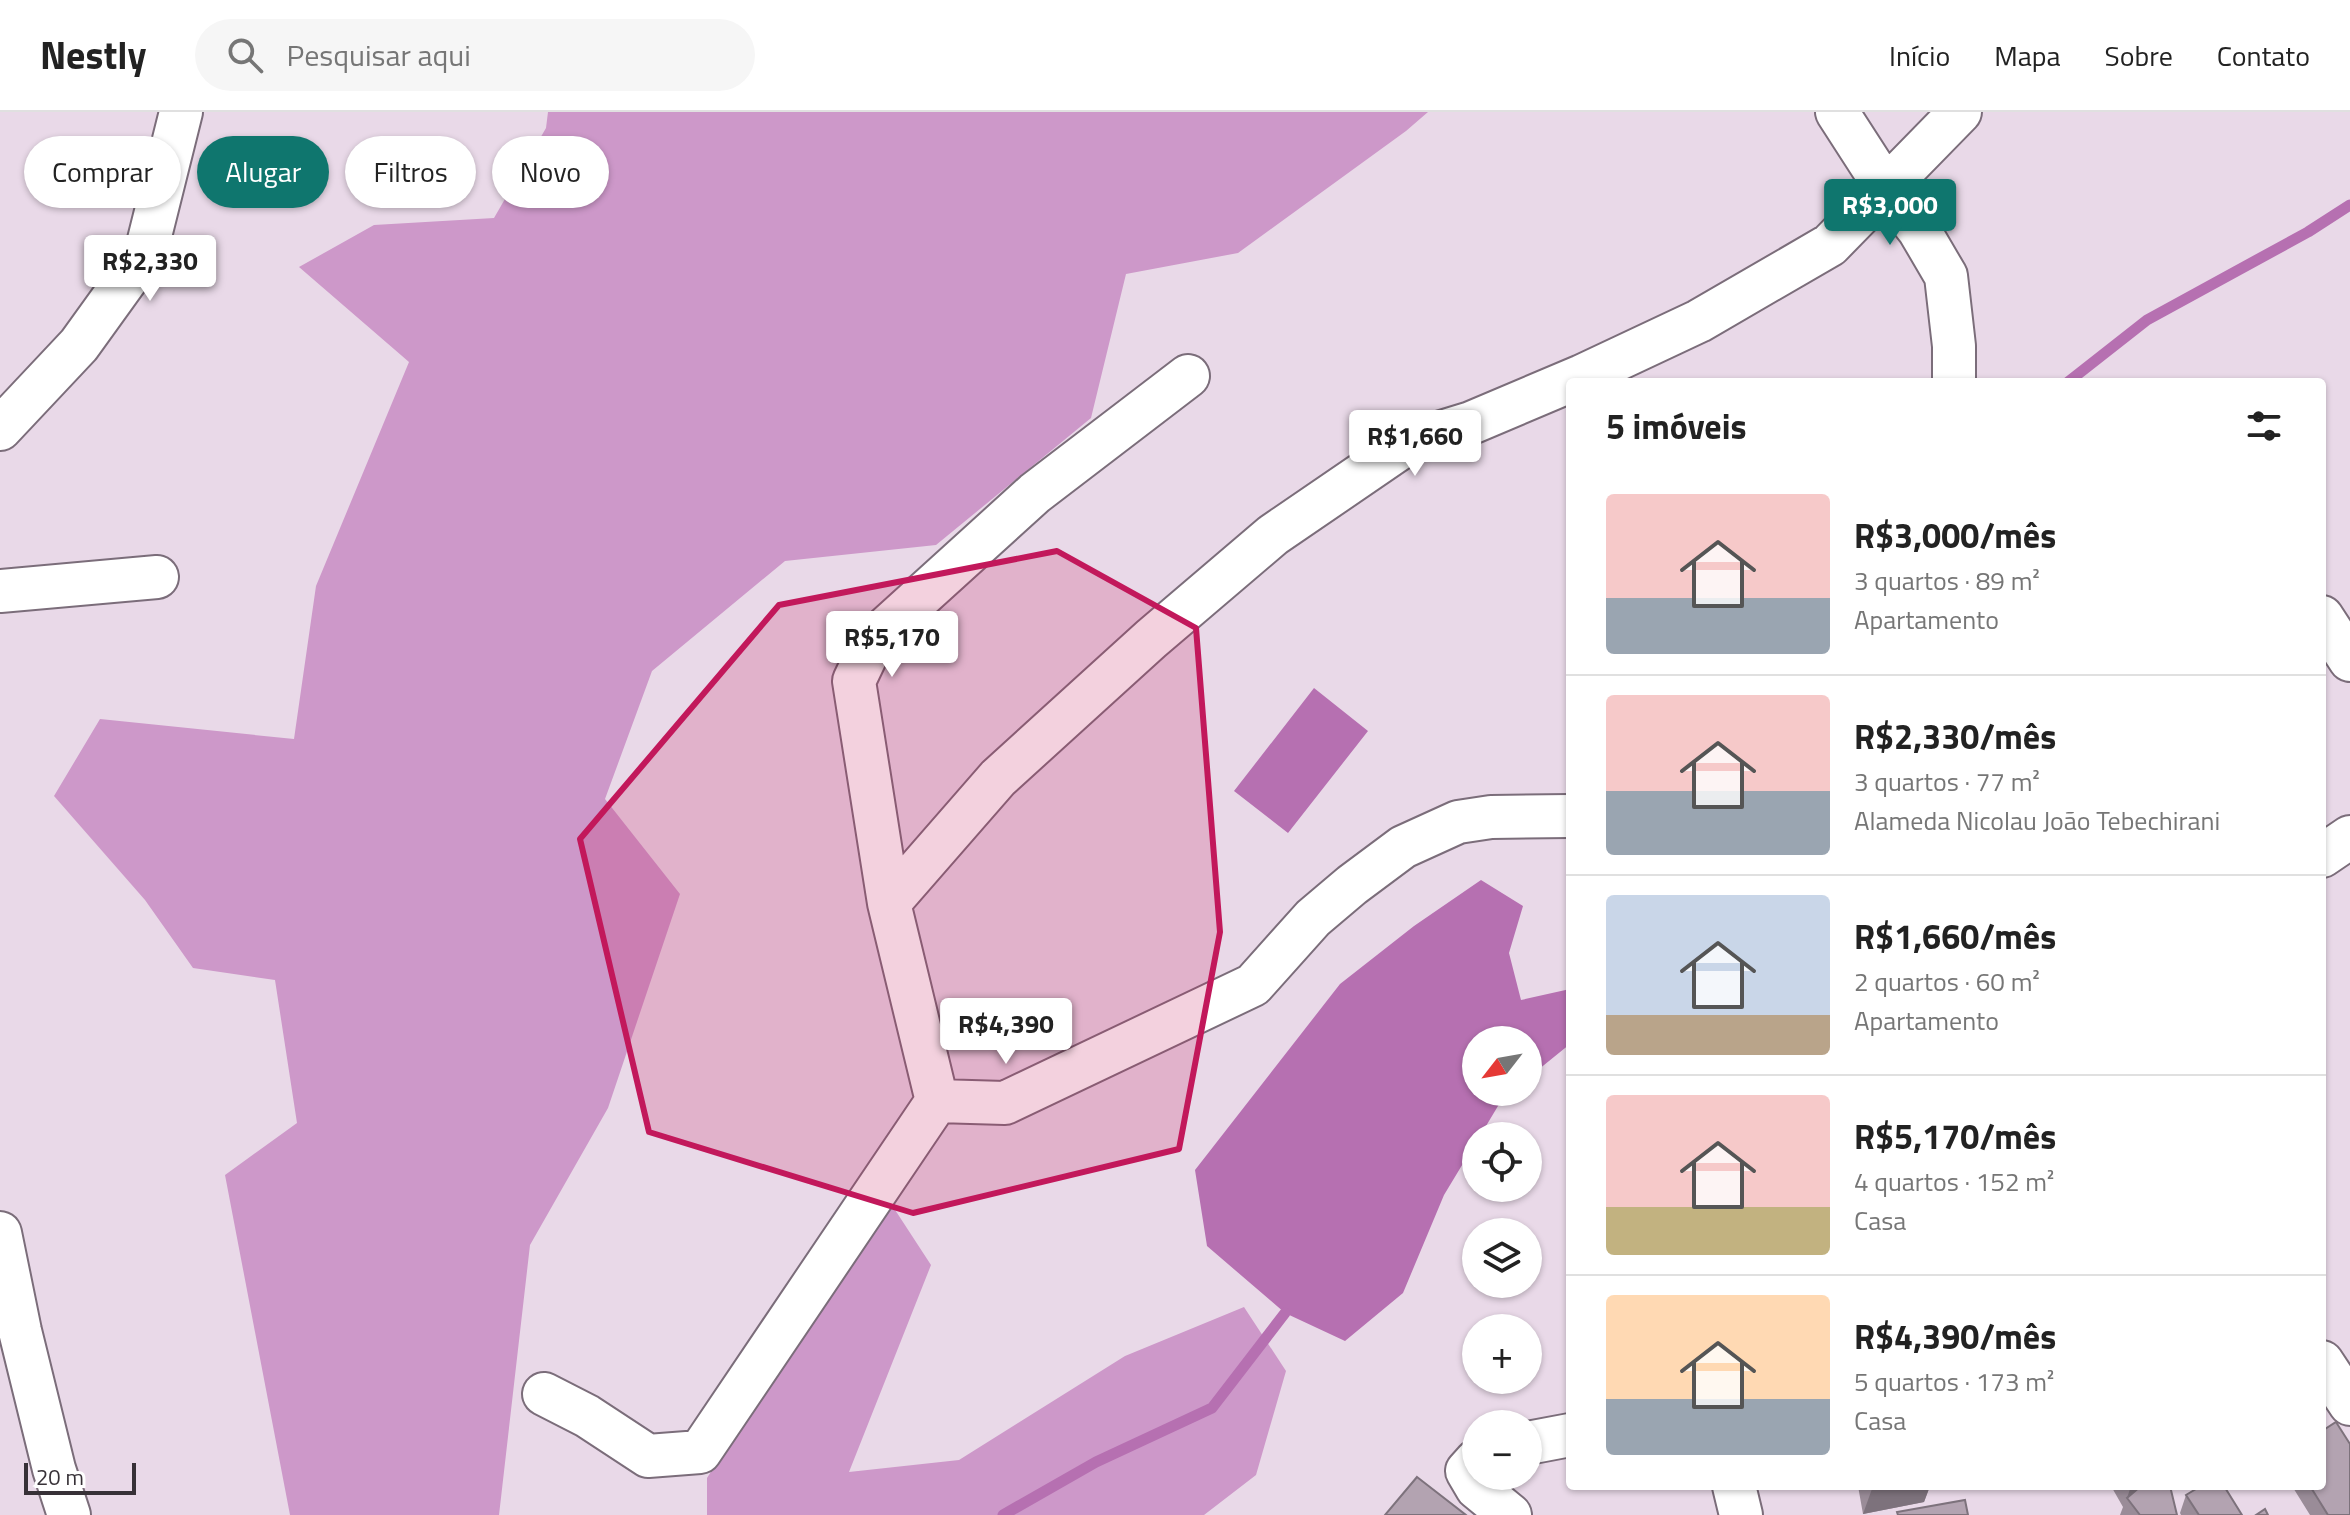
<!DOCTYPE html>
<html lang="pt">
<head>
<meta charset="utf-8">
<style>
	body { margin:0; font-family:"Titillium Web",sans-serif; background:#f6f6f6; color:#222; height:100vh; display:flex; flex-direction:column; font-size:30px; white-space:nowrap }
	* { box-sizing:border-box; margin:0 }
	p { font-size:26px; color:#767676 }
	.icon { flex:none; width:44px; height:44px; fill:none; stroke:currentColor; stroke-width:2; stroke-linecap:round; stroke-linejoin:round }
	.map { position:relative; flex:1; overflow:hidden }
	.panel { position:absolute; left:1566px; top:266px; width:760px; height:1112px; display:flex; flex-direction:column; background:#fff; border-radius:8px; box-shadow:0 2px 6px #0004 }
	.panel>* { flex:none }
	.guide { position:absolute; left:24px; top:24px; width:760px; height:72px; display:flex; gap:16px }
	.needle { width:52px; rotate:239deg }
	.buttons { position:absolute; left:1462px; top:914px; display:grid; gap:16px }
	.buttons a { display:grid; place-items:center; width:80px; height:80px; border-radius:50%; background:#fff; box-shadow:0 2px 6px #0004; font-size:40px }
	.scale { position:absolute; left:24px; bottom:20px; width:112px; box-sizing:border-box; padding-left:8px; border:4px solid #373137; border-top:0; font-size:22px; line-height:28px; white-space:nowrap; color:#373137; -webkit-text-stroke:6px #fff; paint-order:stroke }
	.price { position:absolute; translate:-50% -68px; padding:0 18px; border-radius:8px; background:#fff; color:#222; font-size:26px; line-height:52px; filter:drop-shadow(0 2px 4px #0008) }
	.price::after { content:''; position:absolute; left:50%; top:48px; width:24px; height:18px; margin-left:-12px; background:inherit; clip-path:polygon(0 0,100% 0,50% 100%) }
	.price.active { background:#0f766e; color:#fff }
	ul { padding:0; list-style:none }
	li { display:flex; align-items:center; gap:24px; height:200px; padding:0 40px }
	li+li { border-top:2px solid #e0e0e0 }
	li span { display:grid; place-items:center; flex:none; width:224px; height:160px; border-radius:8px; color:#555 }
	li>.icon { margin-inline-start:auto }
	span .icon { width:96px; height:96px; fill:#fffc; stroke-width:1 }
	li b { font-size:34px }
	h2 { display:flex; justify-content:space-between; align-items:center; height:96px; padding:0 40px; font-size:34px }
	.pill { padding:0 28px; border-radius:36px; background:#fff; box-shadow:0 2px 6px #0004; font-size:28px; line-height:72px }
	.pill.active { background:#0f766e; color:#fff }
	header { display:flex; align-items:center; gap:48px; box-sizing:border-box; height:112px; padding:0 40px; background:#fff; border-bottom:2px solid #e0e0e0 }
	header strong { font-size:38px }
	nav { display:flex; gap:44px; margin-inline-start:auto; font-size:28px }
	.search { width:560px; height:72px; background:#f6f6f6; display:flex; align-items:center; gap:20px; box-sizing:border-box; padding:0 28px; border-radius:44px; color:#767676; font-size:30px }
	.map>svg:first-child { display:block }
</style>
</head>
<body>
<header>
<strong>Nestly</strong>
<div class="search"><svg class="icon" aria-label="search" viewBox="0 0 24 24"><circle cx="10" cy="10" r="6"/><path d="M15 15l6 6"/></svg>Pesquisar aqui</div>
<nav><a>Início</a><a>Mapa</a><a>Sobre</a><a>Contato</a></nav>
</header>
<div class="map">
<svg width="2350" height="1403" viewBox="0 0 2350 1403">
	<rect width="100%" height="100%" fill="#e9d9e8"/>
	<path fill="#cd98c9" d="M 548,0 L 1428,0 L 1406,19 L 1238,141 L 1126,162 L 1091,306 L 936,433 L 785,449 L 652,559 L 605,687 L 680,782 L 608,996 L 530,1133 L 499,1403 L 290,1403 L 225,1063 L 297,1011 L 275,868 L 193,856 L 145,788 L 54,684 L 100,607 L 294,627 L 316,474 L 409,250 L 299,155 L 374,113 L 494,106 L 546,16 Z
		M 886,1084 L 931,1153 L 849,1360 L 959,1348 L 1125,1244 L 1244,1195 L 1286,1259 L 1256,1363 L 1204,1403 L 707,1403 L 707,1366 Z"/>
	<path fill="#b670b1" d="M 1314,576 L 1368,619 L 1288,721 L 1234,679 Z
		M 1481,768 L 1523,794 L 1509,841 L 1521,888 L 1570,877 L 1570,932 L 1528,966 L 1528,928 L 1476,928 L 1476,980 L 1512,980 L 1501,989 L 1480,1024 L 1476,1024 L 1476,1030 L 1444,1083 L 1403,1181 L 1345,1229 L 1285,1201 L 1207,1134 L 1195,1058 L 1340,872 L 1414,814 Z"/>
	<g fill="none" stroke-linecap="round" stroke-linejoin="round">
		<path stroke="#b670b1" stroke-width="11" d="M 2068,270 L 2147,208 L 2308,120 L 2350,93
			M 1003,1403 L 1096,1350 L 1212,1296 L 1285,1201"/>
		<g stroke="#7b6d7a" stroke-width="46">
			<path id="street" d="M 1837,0 L 1886,76 L 1919,118 L 1946,164 L 1954,234 L 1954,270
				M 0,317 L 79,233 L 146,140 L 181,0
				M 0,479 L 157,465
				M 2322,505 L 2350,548
				M 2322,744 L 2350,725
				M 889,791 L 998,666 L 1151,527 L 1273,423 L 1409,330 L 1471,311 L 1582,264 L 1699,209 L 1830,133 L 1960,0
				M 937,989 L 889,791 L 854,569 L 874,527 L 1035,381 L 1188,264
				M 0,1121 L 20,1219 L 54,1357 L 69,1403
				M 2322,1250 L 2350,1292
				M 544,1282 L 587,1304 L 648,1344 L 700,1340 L 937,989 L 1005,991 L 1253,873 L 1313,806 L 1352,773 L 1403,735 L 1458,710 L 1491,705 L 1570,704
				M 1528,1331 L 1570,1323
				M 1476,1349 L 1467,1359 L 1477,1376 L 1510,1403
				M 1734,1374 L 1741,1403"/>
		</g>
		<use href="#street" stroke="#fff" stroke-width="42"/>
	</g>
	<path fill="#9a8c98" d="M 1858,1374 L 1930,1374 L 1924,1390 L 1863,1402 Z
		M 2111,1374 L 2170,1374 L 2177,1403 L 2120,1403 L 2123,1395 Z
		M 2292,1374 L 2322,1374 L 2350,1403 L 2310,1403 Z
		M 2186,1383 L 2242,1403 L 2181,1403 L 2180,1401 Z"/>
	<path fill="#7d727c" d="M 1873,1374 L 1930,1374 L 1924,1390 L 1863,1402 Z
		M 2136,1374 L 2152,1374 L 2127,1386 L 2130,1377 Z"/>
	<path fill="#b3a3b1" stroke="#7d727c" stroke-width="2" d="M 2336,1310 L 2350,1332 L 2350,1403 L 2328,1403 L 2310,1374 L 2322,1374 L 2322,1319 Z
		M 1417,1365 L 1466,1403 L 1385,1403 Z
		M 2141,1374 L 2170,1374 L 2177,1403 L 2140,1403 L 2127,1386 Z
		M 2201,1374 L 2224,1374 L 2242,1403 L 2199,1403 L 2186,1383 Z
		M 1965,1388 L 1968,1403 L 1898,1403 L 1897,1400 Z
		M 2265,1397 L 2268,1403 L 2256,1403 Z"/>
	<path fill="#c2185b" fill-opacity="0.2" stroke="#c2185b" stroke-width="6" stroke-linejoin="round" d="M 1057,439 L 1196,516 L 1220,820 L 1179,1037 L 913,1101 L 649,1020 L 580,727 L 779,493 Z"/>
</svg>
<div class="buttons">
<a><svg class="needle" viewBox="-14 -14 28 28"><path d="M0-13l5 13h-10z" fill="#e53935"/><path d="M0 13l5-13h-10z" fill="#767676"/></svg></a>
<a><svg class="icon" aria-label="locate" viewBox="0 0 24 24"><circle cx="12" cy="12" r="6"/><path d="M12 2v4M12 18v4M2 12h4M18 12h4"/></svg></a>
<a><svg class="icon" aria-label="layers" viewBox="0 0 24 24"><path d="M12 4l9 5-9 5-9-5zM3 14l9 5 9-5"/></svg></a>
<a>+</a>
<a>−</a>
</div>
<div class="scale">20 m</div>
<b class="price active" style="left:1890px;top:135px">R$3,000</b>
<b class="price" style="left:150px;top:191px">R$2,330</b>
<b class="price" style="left:1415px;top:366px">R$1,660</b>
<b class="price" style="left:892px;top:567px">R$5,170</b>
<b class="price" style="left:1006px;top:954px">R$4,390</b>
<div class="guide">
<a class="pill">Comprar</a>
<a class="pill active">Alugar</a>
<a class="pill">Filtros</a>
<a class="pill">Novo</a>
</div>
<section class="panel">
<h2>5 imóveis<svg class="icon" aria-label="filters" viewBox="0 0 24 24"><path d="M4 7h16M4 17h16"/><circle cx="9" cy="7" r="2"/><circle cx="15" cy="17" r="2"/></svg></h2>
<ul>
<li><span style="background:linear-gradient(#f6c9c9 65%,#9aa5b1 0)"><svg class="icon" aria-label="home" viewBox="0 0 24 24"><path d="M3 11l9-7 9 7M6 9v11h12V9"/></svg></span><div><b>R$3,000/mês</b><p>3 quartos · 89 m²</p><p>Apartamento</p></div></li>
<li><span style="background:linear-gradient(#f6c9c9 60%,#9aa5b1 0)"><svg class="icon" aria-label="home" viewBox="0 0 24 24"><path d="M3 11l9-7 9 7M6 9v11h12V9"/></svg></span><div><b>R$2,330/mês</b><p>3 quartos · 77 m²</p><p>Alameda Nicolau João Tebechirani</p></div></li>
<li><span style="background:linear-gradient(#c9d6e8 75%,#b9a48a 0)"><svg class="icon" aria-label="home" viewBox="0 0 24 24"><path d="M3 11l9-7 9 7M6 9v11h12V9"/></svg></span><div><b>R$1,660/mês</b><p>2 quartos · 60 m²</p><p>Apartamento</p></div></li>
<li><span style="background:linear-gradient(#f6c9c9 70%,#c2b280 0)"><svg class="icon" aria-label="home" viewBox="0 0 24 24"><path d="M3 11l9-7 9 7M6 9v11h12V9"/></svg></span><div><b>R$5,170/mês</b><p>4 quartos · 152 m²</p><p>Casa</p></div></li>
<li><span style="background:linear-gradient(#ffd9b3 65%,#9aa5b1 0)"><svg class="icon" aria-label="home" viewBox="0 0 24 24"><path d="M3 11l9-7 9 7M6 9v11h12V9"/></svg></span><div><b>R$4,390/mês</b><p>5 quartos · 173 m²</p><p>Casa</p></div></li>
</ul>
</section>
</div>
</body>
</html>
